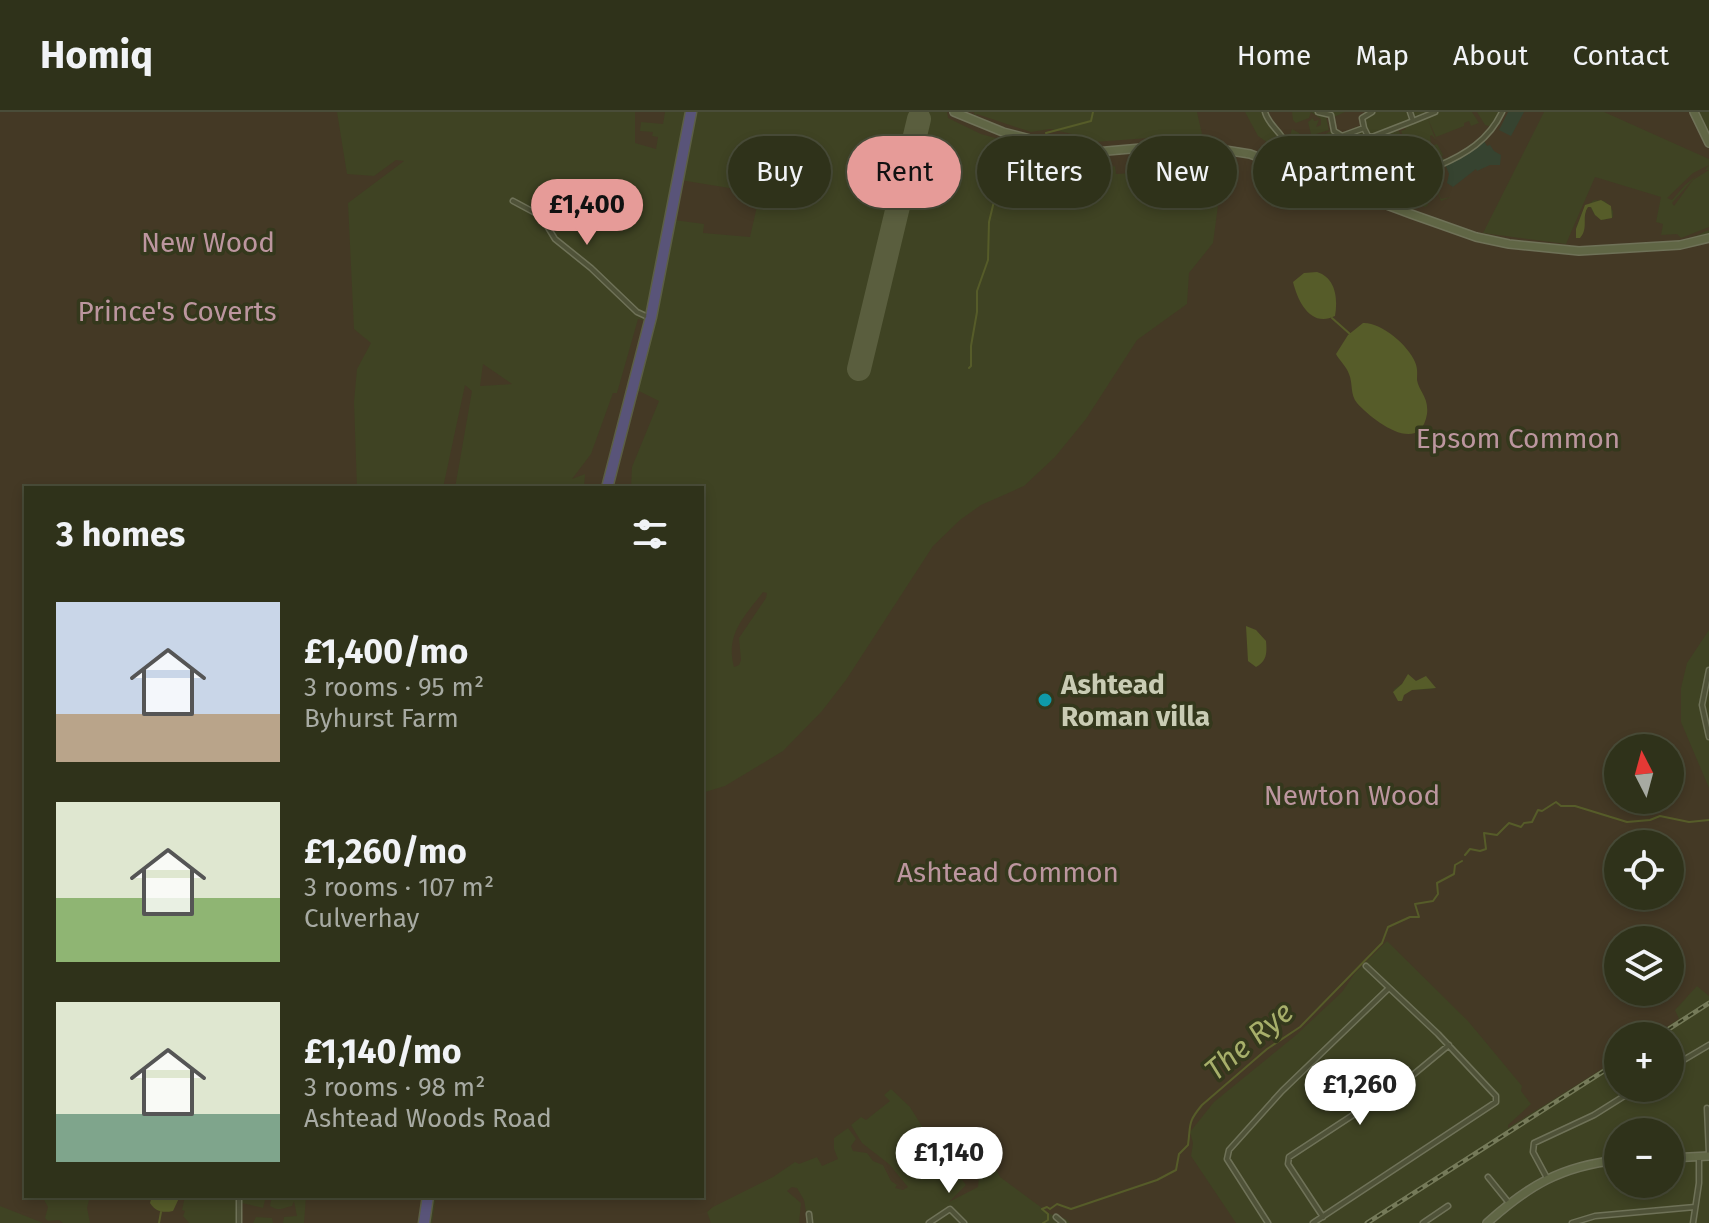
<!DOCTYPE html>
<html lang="en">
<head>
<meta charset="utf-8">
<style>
	body { margin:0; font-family:"Fira Sans",sans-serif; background:#3b3e27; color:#f1f3f6; height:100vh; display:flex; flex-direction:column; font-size:30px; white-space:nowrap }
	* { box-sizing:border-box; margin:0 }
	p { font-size:26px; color:#a7aaa2 }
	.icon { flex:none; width:44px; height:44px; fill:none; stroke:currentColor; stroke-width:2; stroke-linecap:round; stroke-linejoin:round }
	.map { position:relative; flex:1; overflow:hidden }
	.drawer { position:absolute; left:24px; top:374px; width:680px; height:712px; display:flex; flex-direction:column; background:#2f321a; border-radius:0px; box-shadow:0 4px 12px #0003,0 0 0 2px #4a4d39 }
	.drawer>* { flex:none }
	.banner { position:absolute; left:728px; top:24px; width:760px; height:72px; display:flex; gap:16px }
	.needle { width:52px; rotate:354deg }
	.buttons { position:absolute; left:1604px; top:622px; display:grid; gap:16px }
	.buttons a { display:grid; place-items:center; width:80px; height:80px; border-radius:50%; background:#2f321a; box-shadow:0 4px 12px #0003,0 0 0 2px #4a4d39; font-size:40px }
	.price { position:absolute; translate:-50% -68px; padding:0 18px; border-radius:28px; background:#fff; color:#222; font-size:26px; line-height:52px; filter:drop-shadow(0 2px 4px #0008) }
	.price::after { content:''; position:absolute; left:50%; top:48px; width:24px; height:18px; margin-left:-12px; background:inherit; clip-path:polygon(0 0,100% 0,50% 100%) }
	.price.on { background:#e69b98; color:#111 }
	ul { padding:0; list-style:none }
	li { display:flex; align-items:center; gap:24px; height:200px; padding:0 32px }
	li span { display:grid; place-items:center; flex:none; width:224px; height:160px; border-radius:0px; color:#555 }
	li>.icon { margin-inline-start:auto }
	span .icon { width:96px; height:96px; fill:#fffc; stroke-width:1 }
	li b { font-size:34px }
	h2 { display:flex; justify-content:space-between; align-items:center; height:96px; padding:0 32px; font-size:34px }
	.pill { padding:0 28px; border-radius:36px; background:#2f321a; box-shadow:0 4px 12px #0003,0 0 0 2px #4a4d39; font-size:28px; line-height:72px }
	.pill.on { background:#e69b98; color:#111 }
	header { display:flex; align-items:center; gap:48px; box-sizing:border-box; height:112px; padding:0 40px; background:#2f321a; border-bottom:2px solid #4a4d39 }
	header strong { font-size:38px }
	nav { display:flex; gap:44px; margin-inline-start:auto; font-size:28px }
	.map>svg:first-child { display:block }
</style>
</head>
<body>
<header>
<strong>Homiq</strong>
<nav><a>Home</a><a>Map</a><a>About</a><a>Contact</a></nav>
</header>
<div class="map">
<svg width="1709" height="1111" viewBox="0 0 1709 1111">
	<rect width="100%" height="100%" fill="#3f4323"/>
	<path fill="#364330" d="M 1505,0 L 1538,0 L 1483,107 L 1453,90 L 1444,66 L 1445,53 L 1479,34 L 1492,21 Z"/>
	<path fill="#443925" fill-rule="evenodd" d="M 0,0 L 337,0 L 347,62 L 374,64 L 396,48 L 404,49 L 348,91 L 354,217 L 371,231 L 357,257 L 354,290 L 357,376 L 26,376 L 26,1084 L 42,1084 L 48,1095 L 45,1106 L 48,1109 L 59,1108 L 63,1111 L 43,1111 L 0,1094 Z
		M 635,0 L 665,0 L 663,12 L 641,10 L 640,19 L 653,20 L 652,24 L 658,25 L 656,37 L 635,31 Z
		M 947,0 L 974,0 L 975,4 L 977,2 L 1031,20 L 1050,17 L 1081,24 L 1095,30 L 1202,22 L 1197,0 L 1245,0 L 1258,24 L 1271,33 L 1281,26 L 1282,29 L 1268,44 L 1208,30 L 1189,29 L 1190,38 L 1174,38 L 1174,42 L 1132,51 L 1133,61 L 1116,62 L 1115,54 L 1096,58 L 1085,51 L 981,22 L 948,6 Z
		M 1266,0 L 1292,0 L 1293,8 L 1296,11 L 1309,6 L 1311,0 L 1321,7 L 1321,13 L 1316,15 L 1319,8 L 1314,9 L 1313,6 L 1308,10 L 1312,26 L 1316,22 L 1329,18 L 1326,5 L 1329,5 L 1332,18 L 1324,23 L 1332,36 L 1330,41 L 1333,42 L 1347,35 L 1349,39 L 1354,37 L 1353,33 L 1363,29 L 1364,30 L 1363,25 L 1366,24 L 1370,29 L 1360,34 L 1368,53 L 1372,51 L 1371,48 L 1377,46 L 1381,48 L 1396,38 L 1406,37 L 1399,19 L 1393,20 L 1405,15 L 1406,17 L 1401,19 L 1409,38 L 1368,55 L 1366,53 L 1367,57 L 1411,40 L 1408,31 L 1411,30 L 1416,38 L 1431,32 L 1430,24 L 1432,23 L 1436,29 L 1428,7 L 1436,25 L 1464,14 L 1464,11 L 1469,9 L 1471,14 L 1479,11 L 1472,0 L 1477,0 L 1485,13 L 1492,15 L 1469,38 L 1447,48 L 1441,45 L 1443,43 L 1437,32 L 1410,41 L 1417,57 L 1415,61 L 1385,70 L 1373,69 L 1372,63 L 1367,62 L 1364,66 L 1367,70 L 1348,67 L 1353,64 L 1353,51 L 1360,43 L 1364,51 L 1358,34 L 1356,35 L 1359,40 L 1357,38 L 1347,44 L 1349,47 L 1345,55 L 1348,59 L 1344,61 L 1347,63 L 1346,66 L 1320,56 L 1322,51 L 1323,54 L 1329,54 L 1327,46 L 1323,45 L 1324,42 L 1321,47 L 1316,44 L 1311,48 L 1318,54 L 1290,33 L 1291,31 L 1294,29 L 1292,31 L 1298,36 L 1301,29 L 1299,21 L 1292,17 L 1290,24 L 1293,27 L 1287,29 L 1271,10 Z
		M 1345,0 L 1369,0 L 1360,5 L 1361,16 L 1358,17 L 1356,14 L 1353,18 L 1339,21 L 1334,15 L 1334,5 Z
		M 1505,0 L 1508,0 L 1499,18 L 1511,24 L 1524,0 L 1544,0 L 1483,121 L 1566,132 L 1595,65 L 1661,85 L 1656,110 L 1663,112 L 1661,123 L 1677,122 L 1681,126 L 1709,115 L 1709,118 L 1680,131 L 1590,137 L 1518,132 L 1475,122 L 1331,70 L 1273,44 L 1277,36 L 1286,32 C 1321,65 1348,72 1396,71 L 1401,87 L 1425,95 L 1428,93 L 1416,64 L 1429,58 L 1441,89 L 1451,85 L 1441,87 L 1430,58 L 1445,52 L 1449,62 L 1447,71 L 1453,75 L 1476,57 L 1477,59 L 1490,53 L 1500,53 L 1501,43 L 1494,39 L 1490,33 L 1487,34 L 1484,29 ZM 1594,88 L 1605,89 L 1613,99 L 1613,105 L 1604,108 L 1595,103 L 1590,95 L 1588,95 C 1581,105 1588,116 1580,126 L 1576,126 L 1576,116 L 1584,96 Z
		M 1604,0 L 1690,0 L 1709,37 L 1709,47 Z
		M 1431,36 L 1435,46 L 1438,47 L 1436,52 L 1426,56 L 1421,53 L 1418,41 Z
		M 1225,41 L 1247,45 L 1451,121 L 1500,134 L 1577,143 L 1671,138 L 1709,130 L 1709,518 L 1687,551 L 1681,576 L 1681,610 L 1709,676 L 1709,884 L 1697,874 L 1675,898 L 1679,907 L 1653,924 L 1618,924 L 1618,947 L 1508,1016 L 1508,1013 L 1531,992 L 1521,979 L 1522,974 L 1468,909 L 1387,829 L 1355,861 L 1342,880 L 1295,924 L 1214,990 L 1190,1020 L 1193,1031 L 1191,1044 L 1236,1111 L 1070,1111 L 1066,1107 L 1050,1102 L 1000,1065 L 996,1057 L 991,1058 L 972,1043 L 964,1048 L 973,1064 L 979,1064 L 978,1075 L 949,1090 L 966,1073 L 957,1061 L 943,1067 L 940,1062 L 959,1048 L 936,1027 L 916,1045 L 922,1056 L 920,1062 L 902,1045 L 895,1043 L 906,1039 L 899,1027 L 903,1025 L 912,1030 L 923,1016 L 910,995 L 891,977 L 884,983 L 890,989 L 866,1008 L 861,1005 L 851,1013 L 862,1031 L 889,1052 L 908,1075 L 903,1078 L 895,1076 L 897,1073 L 891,1069 L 883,1053 L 873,1049 L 867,1041 L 853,1039 L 851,1034 L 856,1027 L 848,1016 L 834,1026 L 834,1037 L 838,1047 L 822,1054 L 817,1045 L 799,1052 L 795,1050 L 773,1065 L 713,1095 L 707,1100 L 711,1111 L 432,1111 L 436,1084 L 702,1084 L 702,681 L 725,674 L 783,639 L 822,599 L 846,568 L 933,434 L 960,408 L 981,393 L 1024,374 L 1055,345 L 1086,307 L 1137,228 L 1187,192 L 1189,161 L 1213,131 ZM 1418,568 L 1434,577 L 1412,578 L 1397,585 L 1394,582 L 1394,577 L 1403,571 ZM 1618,636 L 1670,636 L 1670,688 L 1618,688 ZM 1618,732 L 1670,732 L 1670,784 L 1618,784 ZM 1618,828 L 1670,828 L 1670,880 L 1618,880 Z
		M 1709,53 L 1705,58 L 1709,58 L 1693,68 L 1674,94 L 1672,91 L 1697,63 L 1685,73 L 1672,88 L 1667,86 L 1693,61 Z
		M 680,68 L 760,81 L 750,125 L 703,121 L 704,112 L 674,108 Z
		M 638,207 L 645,209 L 602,376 L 584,376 L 585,362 L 572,367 L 591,342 L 613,281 L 617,281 Z
		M 483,252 L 512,272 L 480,274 Z
		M 465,273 L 472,279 L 455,376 L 443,376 Z
		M 637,278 L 659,289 L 632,355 L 631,376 L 609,376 Z
		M 763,480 L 767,481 L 766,486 L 739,526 L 741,548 L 739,553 L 734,555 C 725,522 745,504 763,480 Z
		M 792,1075 L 797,1076 L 804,1088 L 808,1111 L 799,1111 L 801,1091 L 787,1079 Z
		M 96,1084 L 185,1084 L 182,1098 L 185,1099 L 183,1104 L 189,1111 L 90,1111 L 87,1096 L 89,1088 Z
		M 262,1084 L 272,1084 L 270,1094 C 280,1100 282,1096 292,1094 L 294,1089 L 297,1104 L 284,1105 L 283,1111 L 273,1111 L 272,1106 L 256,1105 L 253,1111 L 242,1111 L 242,1091 L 263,1096 L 265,1088 Z
		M 306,1084 L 425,1084 L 421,1111 L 304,1111 Z"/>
	<path fill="#565c29" d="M 1601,88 L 1611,94 L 1612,106 L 1601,108 L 1595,103 L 1591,95 L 1588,95 C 1581,105 1589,116 1580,126 L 1576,126 L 1576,117 L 1585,93 Z
		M 1317,160 C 1336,166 1338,187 1335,204 C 1311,216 1298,190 1293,170 L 1304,161 Z
		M 1363,211 C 1381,210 1408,233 1415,250 C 1418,257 1417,261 1417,268 C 1419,280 1429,285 1427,302 C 1420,345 1372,308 1357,291 C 1350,283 1353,271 1349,262 C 1346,254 1339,248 1336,242 L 1348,223 Z
		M 1246,514 L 1256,518 L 1266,529 C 1267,541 1267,549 1256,555 L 1248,549 Z
		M 1408,562 L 1416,569 L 1426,564 L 1436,576 L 1412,578 L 1404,583 L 1402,589 L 1398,589 L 1393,580 L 1402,572 Z
		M 152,1084 L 180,1084 L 173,1099 C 163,1101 156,1100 150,1091 Z"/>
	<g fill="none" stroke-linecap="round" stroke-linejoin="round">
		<path stroke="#565c29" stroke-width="2" d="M 1046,21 L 1091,9 L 1093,0
			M 1332,206 L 1350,222
			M 969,256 L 971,254 L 971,234 L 977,200 L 977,179 L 988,148 L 989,110 L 995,85 L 1017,50 L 1041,37
			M 1465,743 L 1470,737 L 1480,739 L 1486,737 L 1484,721 L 1497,723 L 1509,711 L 1521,715 L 1524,711 L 1532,710 L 1538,698 L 1542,699 L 1556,690 L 1561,694 L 1575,694 L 1627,710 L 1650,708 L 1660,704 L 1689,710 L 1709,708
			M 159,1111 L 161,1100
			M 1043,1111 L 1048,1108 L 1048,1102 L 1042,1097 L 1047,1095 L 1050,1097 L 1057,1092 L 1071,1097 L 1157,1068 L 1176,1058 L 1179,1042 L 1188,1033 C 1191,1012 1187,1011 1202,993 L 1267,937 L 1300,915 L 1382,831 L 1388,815 L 1410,805 L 1419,805 L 1415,792 L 1433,789 L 1438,782 L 1437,771 L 1454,762 L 1455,753 L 1462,749"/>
		<path stroke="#5a5e3e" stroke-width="24" d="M 859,257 L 919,7"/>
		<g stroke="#6f7258" stroke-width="7">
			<path id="street" d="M 1265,0 C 1268,11 1276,16 1282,25 C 1307,59 1356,79 1397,69 C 1411,66 1425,59 1438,54 C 1466,42 1489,28 1502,0
				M 1318,0 L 1331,3 L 1334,19 L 1342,24 L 1364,16 L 1368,24 L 1372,25 L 1413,9
				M 1410,0 L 1413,9 L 1435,0
				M 1364,16 L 1362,6 L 1372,0
				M 513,89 L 541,104 L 555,127 L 591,156 L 637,200 L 648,205
				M 1709,558 L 1702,593 L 1709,625
				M 1670,956 L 1709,933
				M 1707,996 L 1709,1042
				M 1488,1065 L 1509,1091
				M 1547,1066 L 1533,1040 L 1534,1031 L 1594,1003 L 1637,976
				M 239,1084 L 239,1111
				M 809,1102 L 810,1111
				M 1056,1105 L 1063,1111
				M 1323,1105 L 1288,1052 L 1289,1045 L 1408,967 L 1449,933
				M 929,1111 L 950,1097 L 964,1111
				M 1268,1111 L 1227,1047 L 1229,1038 L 1282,979 L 1389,876
				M 1313,1111 L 1496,990 L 1496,984 L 1438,922 L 1366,854
				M 1423,1111 L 1448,1094
				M 1572,1111 L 1595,1104 L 1695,1095
				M 1693,1111 L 1699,1071 L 1699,1044"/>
		</g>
		<g stroke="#6f7258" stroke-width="10">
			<path id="secondary" d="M 954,0 L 1003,20 L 1073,38 L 1096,40 L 1187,32 L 1250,42 L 1411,102 L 1476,125 L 1509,132 L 1579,139 L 1680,133 L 1709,126
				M 1694,0 L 1709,31
				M 1670,1046 L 1709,1044
				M 1487,1111 C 1528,1074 1561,1054 1618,1048"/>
		</g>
		<g stroke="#5c5f45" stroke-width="13">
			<path id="highway" d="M 607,376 L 651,205 L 691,0
				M 424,1111 L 428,1084"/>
		</g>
		<use href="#street" stroke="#4f5238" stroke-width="4"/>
		<use href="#secondary" stroke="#606645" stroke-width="7"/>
		<use href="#highway" stroke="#595479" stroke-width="10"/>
		<g stroke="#757a59" stroke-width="5">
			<path id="rail" d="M 1658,924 L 1709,891
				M 1367,1111 L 1618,950"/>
		</g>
		<use href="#rail" stroke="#34381c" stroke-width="2" stroke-dasharray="6" stroke-linecap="butt"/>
	</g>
	<circle fill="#0f9aa8" stroke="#34381c" stroke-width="3" cx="1045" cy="588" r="8"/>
	<g text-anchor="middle" stroke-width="7" stroke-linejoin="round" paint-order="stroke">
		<g font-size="28" fill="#bc969f" stroke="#34381c">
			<text x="208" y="140">New Wood</text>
			<text x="177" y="209">Prince's Coverts</text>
			<text x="1518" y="336">Epsom Common</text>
			<text x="1352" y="693">Newton Wood</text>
			<text x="1008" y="770">Ashtead Common</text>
		</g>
		<g font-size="28" font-weight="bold" fill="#c9ccb4" stroke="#34381c" text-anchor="start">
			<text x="1061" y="582">Ashtead<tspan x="1061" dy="32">Roman villa</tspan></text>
		</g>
		<g font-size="30" font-style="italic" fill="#a7af6a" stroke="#34381c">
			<text transform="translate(1249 929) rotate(-40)" y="10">The Rye</text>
		</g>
	</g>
</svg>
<div class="buttons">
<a><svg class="needle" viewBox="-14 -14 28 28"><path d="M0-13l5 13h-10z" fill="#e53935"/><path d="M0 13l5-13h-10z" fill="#a7aaa2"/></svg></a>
<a><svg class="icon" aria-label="locate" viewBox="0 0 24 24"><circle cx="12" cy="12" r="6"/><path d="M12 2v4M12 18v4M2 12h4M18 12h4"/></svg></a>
<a><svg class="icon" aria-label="layers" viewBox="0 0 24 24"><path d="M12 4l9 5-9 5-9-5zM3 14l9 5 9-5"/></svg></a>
<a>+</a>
<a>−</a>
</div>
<b class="price on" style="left:587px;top:135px">£1,400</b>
<b class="price" style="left:1360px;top:1015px">£1,260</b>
<b class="price" style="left:949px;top:1083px">£1,140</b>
<div class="banner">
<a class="pill">Buy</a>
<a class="pill on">Rent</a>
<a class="pill">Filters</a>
<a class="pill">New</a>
<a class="pill">Apartment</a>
</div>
<section class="drawer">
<h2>3 homes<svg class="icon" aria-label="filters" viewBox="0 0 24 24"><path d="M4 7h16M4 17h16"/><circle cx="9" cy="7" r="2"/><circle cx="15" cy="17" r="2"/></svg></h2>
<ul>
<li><span style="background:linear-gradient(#c9d6e8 70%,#b9a48a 0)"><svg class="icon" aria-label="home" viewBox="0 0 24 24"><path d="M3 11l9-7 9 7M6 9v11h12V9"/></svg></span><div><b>£1,400/mo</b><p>3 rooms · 95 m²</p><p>Byhurst Farm</p></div></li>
<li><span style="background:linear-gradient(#dfe7d0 60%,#8fb573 0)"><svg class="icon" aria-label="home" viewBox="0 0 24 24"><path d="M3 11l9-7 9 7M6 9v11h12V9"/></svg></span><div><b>£1,260/mo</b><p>3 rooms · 107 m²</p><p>Culverhay</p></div></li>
<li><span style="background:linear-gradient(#dfe7d0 70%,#7fa58c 0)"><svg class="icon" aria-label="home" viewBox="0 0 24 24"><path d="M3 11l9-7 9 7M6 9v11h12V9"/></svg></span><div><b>£1,140/mo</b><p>3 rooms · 98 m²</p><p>Ashtead Woods Road</p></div></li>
</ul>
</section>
</div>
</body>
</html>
